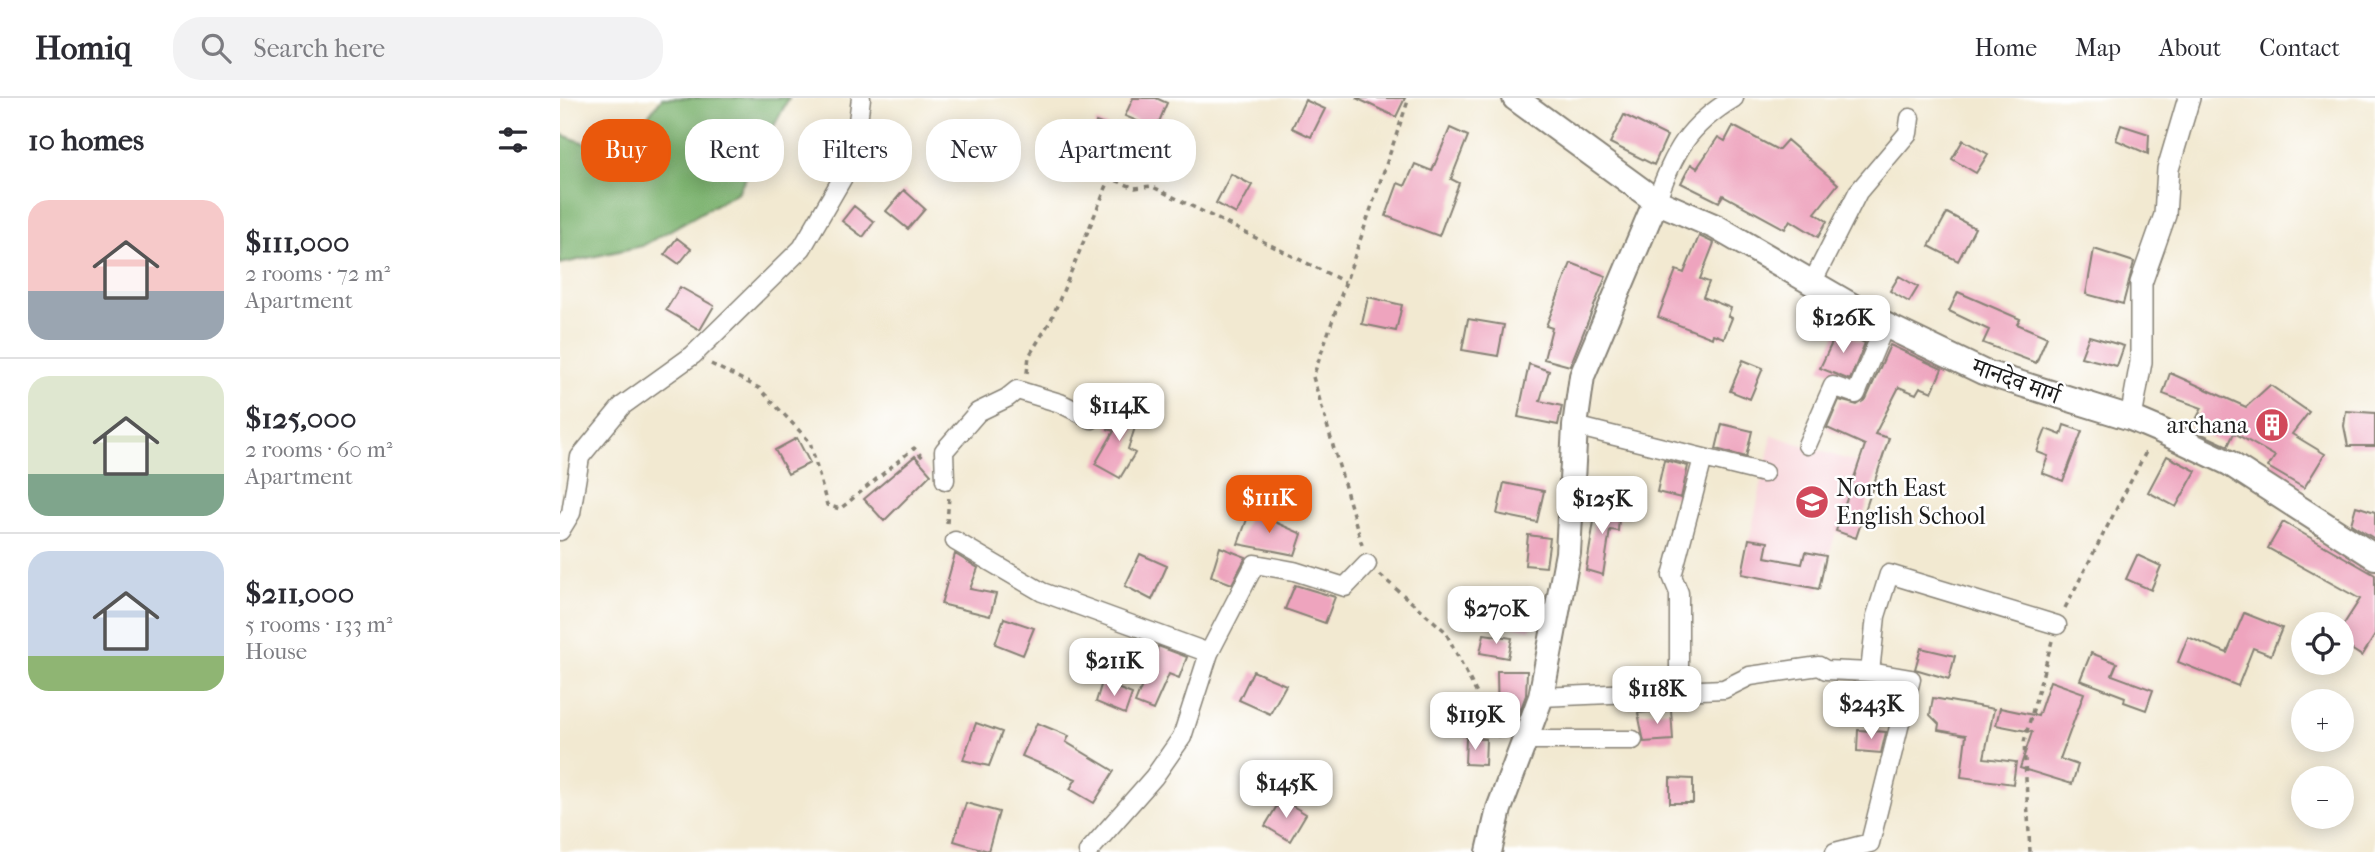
<!DOCTYPE html>
<html lang="en">
<head>
<meta charset="utf-8">
<style>
	body { margin:0; font-family:"IM FELL French Canon","Noto Serif Devanagari",serif; background:#f2f2f3; color:#2b2b33; height:100vh; display:flex; flex-direction:column; font-size:26px; white-space:nowrap }
	* { box-sizing:border-box; margin:0 }
	p { font-size:23px; color:#7c7c81 }
	.icon { flex:none; width:38px; height:38px; fill:none; stroke:currentColor; stroke-width:2; stroke-linecap:round; stroke-linejoin:round }
	.map { position:relative; flex:1; overflow:hidden }
	.sheet { display:flex; flex-direction:column; background:#fff; width:560px }
	.sheet>* { flex:none }
	.guide { position:absolute; left:21px; top:21px; width:665px; height:63px; display:flex; gap:14px }
	.fabs { position:absolute; left:1731px; top:514px; display:grid; gap:14px }
	.fabs a { display:grid; place-items:center; width:63px; height:63px; border-radius:50%; background:#fff; box-shadow:0 4px 18px #0003; font-size:35px }
	.price { position:absolute; translate:-50% -60px; padding:0 16px; border-radius:14px; background:#fff; color:#222; font-size:23px; line-height:46px; filter:drop-shadow(0 2px 4px #0008) }
	.price::after { content:''; position:absolute; left:50%; top:42px; width:21px; height:16px; margin-left:-10px; background:inherit; clip-path:polygon(0 0,100% 0,50% 100%) }
	.price.on { background:#ea580c; color:#fff }
	ul { padding:0; list-style:none }
	li { display:flex; align-items:center; gap:21px; height:175px; padding:0 28px }
	li+li { border-top:2px solid #e1e1e2 }
	li span { display:grid; place-items:center; flex:none; width:196px; height:140px; border-radius:21px; color:#555 }
	li>.icon { margin-inline-start:auto }
	span .icon { width:84px; height:84px; fill:#fffc; stroke-width:1 }
	li b { font-size:30px }
	h2 { display:flex; justify-content:space-between; align-items:center; height:84px; padding:0 28px; font-size:30px }
	.pill { padding:0 24px; border-radius:28px; background:#fff; box-shadow:0 4px 18px #0003; font-size:24px; line-height:63px }
	.pill.on { background:#ea580c; color:#fff }
	header { display:flex; align-items:center; gap:42px; box-sizing:border-box; height:98px; padding:0 35px; background:#fff; border-bottom:2px solid #e1e1e2 }
	header strong { font-size:33px }
	nav { display:flex; gap:38px; margin-inline-start:auto; font-size:24px }
	.search { width:490px; height:63px; background:#f2f2f3; display:flex; align-items:center; gap:18px; box-sizing:border-box; padding:0 24px; border-radius:28px; color:#7c7c81; font-size:26px }
	main { display:flex; flex:1; min-height:0 }
	.map>svg:first-child { display:block }
</style>
</head>
<body>
<header>
<strong>Homiq</strong>
<div class="search"><svg class="icon" aria-label="search" viewBox="0 0 24 24"><circle cx="10" cy="10" r="6"/><path d="M15 15l6 6"/></svg>Search here</div>
<nav><a>Home</a><a>Map</a><a>About</a><a>Contact</a></nav>
</header>
<main>
<section class="sheet">
<h2>10 homes<svg class="icon" aria-label="filters" viewBox="0 0 24 24"><path d="M4 7h16M4 17h16"/><circle cx="9" cy="7" r="2"/><circle cx="15" cy="17" r="2"/></svg></h2>
<ul>
<li><span style="background:linear-gradient(#f6c9c9 65%,#9aa5b1 0)"><svg class="icon" aria-label="home" viewBox="0 0 24 24"><path d="M3 11l9-7 9 7M6 9v11h12V9"/></svg></span><div><b>$111,000</b><p>2 rooms · 72 m²</p><p>Apartment</p></div></li>
<li><span style="background:linear-gradient(#dfe7d0 70%,#7fa58c 0)"><svg class="icon" aria-label="home" viewBox="0 0 24 24"><path d="M3 11l9-7 9 7M6 9v11h12V9"/></svg></span><div><b>$125,000</b><p>2 rooms · 60 m²</p><p>Apartment</p></div></li>
<li><span style="background:linear-gradient(#c9d6e8 75%,#8fb573 0)"><svg class="icon" aria-label="home" viewBox="0 0 24 24"><path d="M3 11l9-7 9 7M6 9v11h12V9"/></svg></span><div><b>$211,000</b><p>5 rooms · 133 m²</p><p>House</p></div></li>
</ul>
</section>
<div class="map">
<svg width="1815" height="754" viewBox="0 0 1815 754">
	<rect width="100%" height="100%" fill="#fff"/>
	<filter id="ink" filterUnits="userSpaceOnUse"><feTurbulence type="fractalNoise" baseFrequency=".0143" numOctaves="2"/><feDisplacementMap in="SourceGraphic" scale="14" xChannelSelector="R" yChannelSelector="G"/><feConvolveMatrix kernelMatrix="1 2 1 2 8 2 1 2 1" color-interpolation-filters="sRGB"/></filter>
	<filter id="wash" filterUnits="userSpaceOnUse"><feTurbulence type="fractalNoise" baseFrequency=".00686" numOctaves="4" result="noise"/><feDisplacementMap in="SourceGraphic" scale="28" xChannelSelector="R" yChannelSelector="G"/><feGaussianBlur stdDeviation="1.57" result="paint"/><feColorMatrix in="noise" values="0 0 0 0 0 0 0 0 0 0 0 0 0 0 0 0 0 1.4 0 .05"/><feComposite in="paint" operator="in"/></filter>
	<g filter="url(#wash)">
		<rect width="100%" height="100%" fill="#f2e9d1"/>
		<path fill="#f7cfd5" d="M 1309,334 L 1329,340 L 1296,440 L 1276,434 L 1259,491 L 1182,476 L 1212,337 L 1298,365 Z"/>
		<path fill="#7db370" stroke="#4c6846" stroke-width="2" d="M 102,0 L 229,0 L 178,94 L 82,148 L 0,166 L 0,36 L 57,57 Z"/>
		<g id="blocks">
			<path fill="#eea4be" d="M 573,0 L 596,0 L 607,5 L 596,31 L 565,18 Z
				M 796,0 L 845,0 L 836,19 Z
				M 745,2 L 765,11 L 751,39 L 732,30 Z
				M 1064,17 L 1107,38 L 1094,67 L 1050,45 Z
				M 536,24 L 568,36 L 561,55 L 533,45 Z
				M 1561,27 L 1589,36 L 1588,56 L 1556,42 Z
				M 1173,28 L 1218,52 L 1227,42 L 1278,86 L 1255,115 L 1267,123 L 1258,139 L 1230,122 L 1225,131 L 1163,97 L 1159,104 L 1121,85 L 1131,66 L 1137,70 L 1158,39 L 1165,43 Z
				M 890,30 L 908,38 L 891,81 L 899,85 L 879,138 L 826,118 L 838,85 L 845,88 L 855,66 L 872,73 Z
				M 1403,42 L 1428,56 L 1416,75 L 1392,61 Z
				M 671,76 L 692,87 L 676,116 L 656,105 Z
				M 344,92 L 365,111 L 348,131 L 326,113 Z
				M 294,108 L 314,124 L 303,139 L 282,123 Z
				M 1387,115 L 1415,130 L 1398,163 L 1369,148 Z
				M 1139,138 L 1154,145 L 1140,181 L 1149,184 L 1143,199 L 1171,210 L 1168,218 L 1172,220 L 1164,240 L 1153,236 L 1152,240 L 1098,219 L 1116,172 L 1124,175 Z
				M 117,140 L 131,151 L 119,166 L 105,156 Z
				M 1534,151 L 1574,164 L 1563,206 L 1526,196 Z
				M 1011,165 L 1046,178 L 1010,268 L 984,261 L 992,230 L 986,228 Z
				M 1339,178 L 1358,189 L 1349,204 L 1330,193 Z
				M 120,189 L 154,208 L 140,232 L 106,212 Z
				M 1398,194 L 1460,221 L 1457,226 L 1487,239 L 1476,265 L 1423,245 L 1429,232 L 1389,213 Z
				M 808,199 L 842,207 L 836,233 L 802,226 Z
				M 908,221 L 944,227 L 938,258 L 902,252 Z
				M 1278,232 L 1305,245 L 1290,282 L 1260,270 Z
				M 1529,238 L 1564,248 L 1557,268 L 1521,259 Z
				M 1330,247 L 1382,271 L 1372,294 L 1360,289 L 1356,296 L 1339,289 L 1315,336 L 1329,340 L 1296,440 L 1276,433 L 1305,347 L 1267,330 L 1279,302 L 1297,307 L 1306,301 Z
				M 1183,262 L 1203,270 L 1190,301 L 1170,293 Z
				M 969,266 L 989,273 L 980,303 L 1002,308 L 998,327 L 958,319 Z
				M 1610,275 L 1686,309 L 1710,287 L 1749,314 L 1732,336 L 1765,356 L 1744,390 L 1708,369 L 1715,358 L 1674,335 L 1668,348 L 1631,331 L 1642,310 L 1603,296 Z
				M 554,310 L 579,317 L 568,351 L 575,355 L 560,380 L 535,366 L 554,333 L 548,331 Z
				M 1786,313 L 1815,315 L 1815,348 L 1788,348 L 1784,328 Z
				M 1162,326 L 1192,333 L 1186,359 L 1156,351 Z
				M 1504,327 L 1522,333 L 1503,383 L 1482,375 L 1488,358 L 1477,354 L 1486,331 L 1501,337 Z
				M 237,340 L 250,365 L 228,376 L 215,352 Z
				M 355,358 L 371,376 L 324,423 L 304,401 Z
				M 1607,358 L 1636,373 L 1616,409 L 1588,394 Z
				M 1104,362 L 1128,368 L 1121,400 L 1097,394 Z
				M 944,385 L 984,393 L 977,424 L 937,416 Z
				M 1037,405 L 1060,407 L 1058,433 L 1050,432 L 1043,477 L 1026,472 Z
				M 1796,408 L 1815,414 L 1815,441 L 1791,426 Z
				M 690,413 L 742,436 L 735,457 L 678,446 Z
				M 1723,424 L 1815,477 L 1815,537 L 1802,558 L 1782,545 L 1782,529 L 1800,501 L 1708,450 Z
				M 968,437 L 990,440 L 986,469 L 965,467 Z
				M 1189,441 L 1208,444 L 1205,459 L 1242,466 L 1245,454 L 1266,458 L 1259,491 L 1182,476 Z
				M 660,449 L 686,459 L 672,486 L 651,478 Z
				M 395,456 L 418,470 L 410,491 L 436,496 L 430,518 L 381,506 Z
				M 580,456 L 607,468 L 592,502 L 565,488 Z
				M 1577,457 L 1601,468 L 1591,492 L 1566,481 Z
				M 735,487 L 775,499 L 765,525 L 725,511 Z
				M 958,504 L 976,508 L 970,532 L 953,528 Z
				M 1684,515 L 1722,530 L 1711,557 L 1693,550 L 1678,588 L 1618,564 L 1628,539 L 1667,555 Z
				M 444,520 L 474,530 L 463,557 L 435,546 Z
				M 924,536 L 952,540 L 948,560 L 920,555 Z
				M 598,548 L 627,559 L 619,580 L 609,576 L 593,612 L 575,605 L 587,575 L 590,576 Z
				M 1361,550 L 1395,558 L 1389,581 L 1355,571 Z
				M 1531,555 L 1557,565 L 1552,577 L 1593,592 L 1586,612 L 1564,604 L 1565,599 L 1520,582 Z
				M 693,573 L 726,587 L 710,616 L 679,602 Z
				M 937,573 L 967,573 L 966,597 L 955,627 L 938,626 Z
				M 1490,583 L 1524,595 L 1500,661 L 1518,667 L 1512,686 L 1460,670 L 1472,634 L 1436,627 L 1440,610 L 1478,618 Z
				M 542,584 L 572,596 L 565,616 L 536,604 Z
				M 1373,600 L 1434,611 L 1424,660 L 1456,664 L 1453,686 L 1401,679 L 1406,637 L 1378,632 L 1379,626 L 1370,617 Z
				M 1111,612 L 1113,642 L 1084,644 L 1078,615 Z
				M 416,625 L 442,634 L 429,668 L 403,662 Z
				M 477,625 L 509,638 L 506,644 L 554,673 L 534,705 L 510,691 L 516,681 L 462,658 Z
				M 1298,632 L 1326,634 L 1321,655 L 1297,653 Z
				M 906,640 L 926,641 L 925,667 L 905,666 Z
				M 1110,680 L 1133,681 L 1133,705 L 1110,705 Z
				M 721,701 L 746,716 L 730,743 L 705,728 Z
				M 406,705 L 439,714 L 428,753 L 394,743 Z"/>
		</g>
	</g>
	<g filter="url(#ink)">
		<use href="#blocks" fill-opacity="0" stroke="#878276" stroke-width="2"/>
		<g fill="none" stroke-linecap="round" stroke-linejoin="round">
			<g stroke="#878276" stroke-width="21">
				<path id="minor" d="M 1096,103 C 1116,52 1126,29 1174,0
					M 1252,185 L 1298,94 L 1348,35 L 1350,20
					M 1015,328 L 1204,375
					M 1247,347 L 1273,288 L 1296,296 L 1325,227
					M 385,382 L 384,353 L 418,314 L 447,300 L 457,292 L 500,305 L 532,321
					M 0,433 L 11,415 L 20,359 L 62,308 L 133,257 L 242,150 L 293,62 L 301,0
					M 395,443 L 482,494 L 649,555 L 622,639 L 594,679 L 528,754
					M 649,555 L 695,466 L 734,473 L 785,489 L 807,466
					M 1119,594 L 1119,495 L 1112,478 L 1143,360
					M 981,599 L 1164,591 L 1190,578 L 1259,568 L 1266,572 L 1310,574
					M 966,642 L 1073,642
					M 1275,754 L 1310,745 L 1351,581 L 1310,574 L 1316,518 L 1329,476 L 1497,527"/>
			</g>
			<g stroke="#878276" stroke-width="24">
				<path id="tertiary" d="M 1571,320 L 1581,264 L 1581,185 L 1605,117 L 1608,71 L 1629,0"/>
			</g>
			<g stroke="#878276" stroke-width="28">
				<path id="secondary" d="M 955,0 L 1096,103 L 1156,129 L 1325,227 L 1423,274 L 1571,320 L 1597,331 L 1669,365 L 1815,459
					M 929,754 L 939,711 L 981,599 L 1008,455 L 1015,328 L 1022,278 L 1096,103"/>
			</g>
			<path stroke="#878276" stroke-width="3.5" stroke-dasharray="5 5" stroke-linecap="butt" d="M 151,266 L 199,290 L 250,344 L 267,407 L 280,411 L 354,350 L 364,361
				M 467,275 L 469,258 L 491,222 L 550,80 L 575,90 L 591,88 L 785,184
				M 387,425 L 389,398
				M 802,447 L 753,279 L 849,0
				M 820,477 L 885,533 L 941,643
				M 1505,510 L 1587,352
				M 1470,754 L 1464,644 L 1492,543"/>
			<use href="#minor" stroke="#fff" stroke-width="18"/>
			<use href="#tertiary" stroke="#fff" stroke-width="21"/>
			<use href="#secondary" stroke="#fff" stroke-width="24"/>
		</g>
	</g>
	<defs>
		<g id="building-disc" transform="scale(1.75)"><circle r="9.5" fill="#d1495b" stroke="#fff"/><path d="M-4-6H4V6H1V3H-1V6H-4ZM-2.5-4.3h1.7v1.8h-1.7ZM.8-4.3h1.7v1.8H.8ZM-2.5-1h1.7V.8h-1.7ZM.8-1h1.7V.8H.8Z" fill="#fff"/></g>
		<g id="school-disc" transform="scale(1.75)"><circle r="9.5" fill="#d1495b" stroke="#fff"/><path d="M0-5L7-2L0 1L-7-2ZM-4 1L0 2.5L4 1V4Q0 6-4 4Z" fill="#fff"/></g>
	</defs>
	<g fill-rule="evenodd">
		<use href="#building-disc" x="1712" y="327"/>
		<use href="#school-disc" x="1252" y="404"/>
	</g>
	<g text-anchor="middle" stroke-width="5" stroke-linejoin="round" paint-order="stroke">
		<g font-size="24" fill="#1c1c1c" stroke="#fff">
			<text transform="translate(1456 283) rotate(20)" y="8">मानदेव मार्ग</text>
		</g>
		<g font-size="24" fill="#1c1c1c" stroke="#fff" text-anchor="end">
			<text x="1688" y="335">archana</text>
			<text x="1276" y="398" text-anchor="start">North East<tspan x="1276" dy="28">English School</tspan></text>
		</g>
	</g>
</svg>
<div class="fabs">
<a><svg class="icon" aria-label="locate" viewBox="0 0 24 24"><circle cx="12" cy="12" r="6"/><path d="M12 2v4M12 18v4M2 12h4M18 12h4"/></svg></a>
<a>+</a>
<a>−</a>
</div>
<b class="price" style="left:1283px;top:257px">$126K</b>
<b class="price" style="left:559px;top:345px">$114K</b>
<b class="price on" style="left:709px;top:437px">$111K</b>
<b class="price" style="left:1042px;top:438px">$125K</b>
<b class="price" style="left:936px;top:548px">$270K</b>
<b class="price" style="left:554px;top:600px">$211K</b>
<b class="price" style="left:1097px;top:628px">$118K</b>
<b class="price" style="left:1311px;top:643px">$243K</b>
<b class="price" style="left:915px;top:654px">$119K</b>
<b class="price" style="left:726px;top:722px">$145K</b>
<div class="guide">
<a class="pill on">Buy</a>
<a class="pill">Rent</a>
<a class="pill">Filters</a>
<a class="pill">New</a>
<a class="pill">Apartment</a>
</div>
</div>
</main>
</body>
</html>
